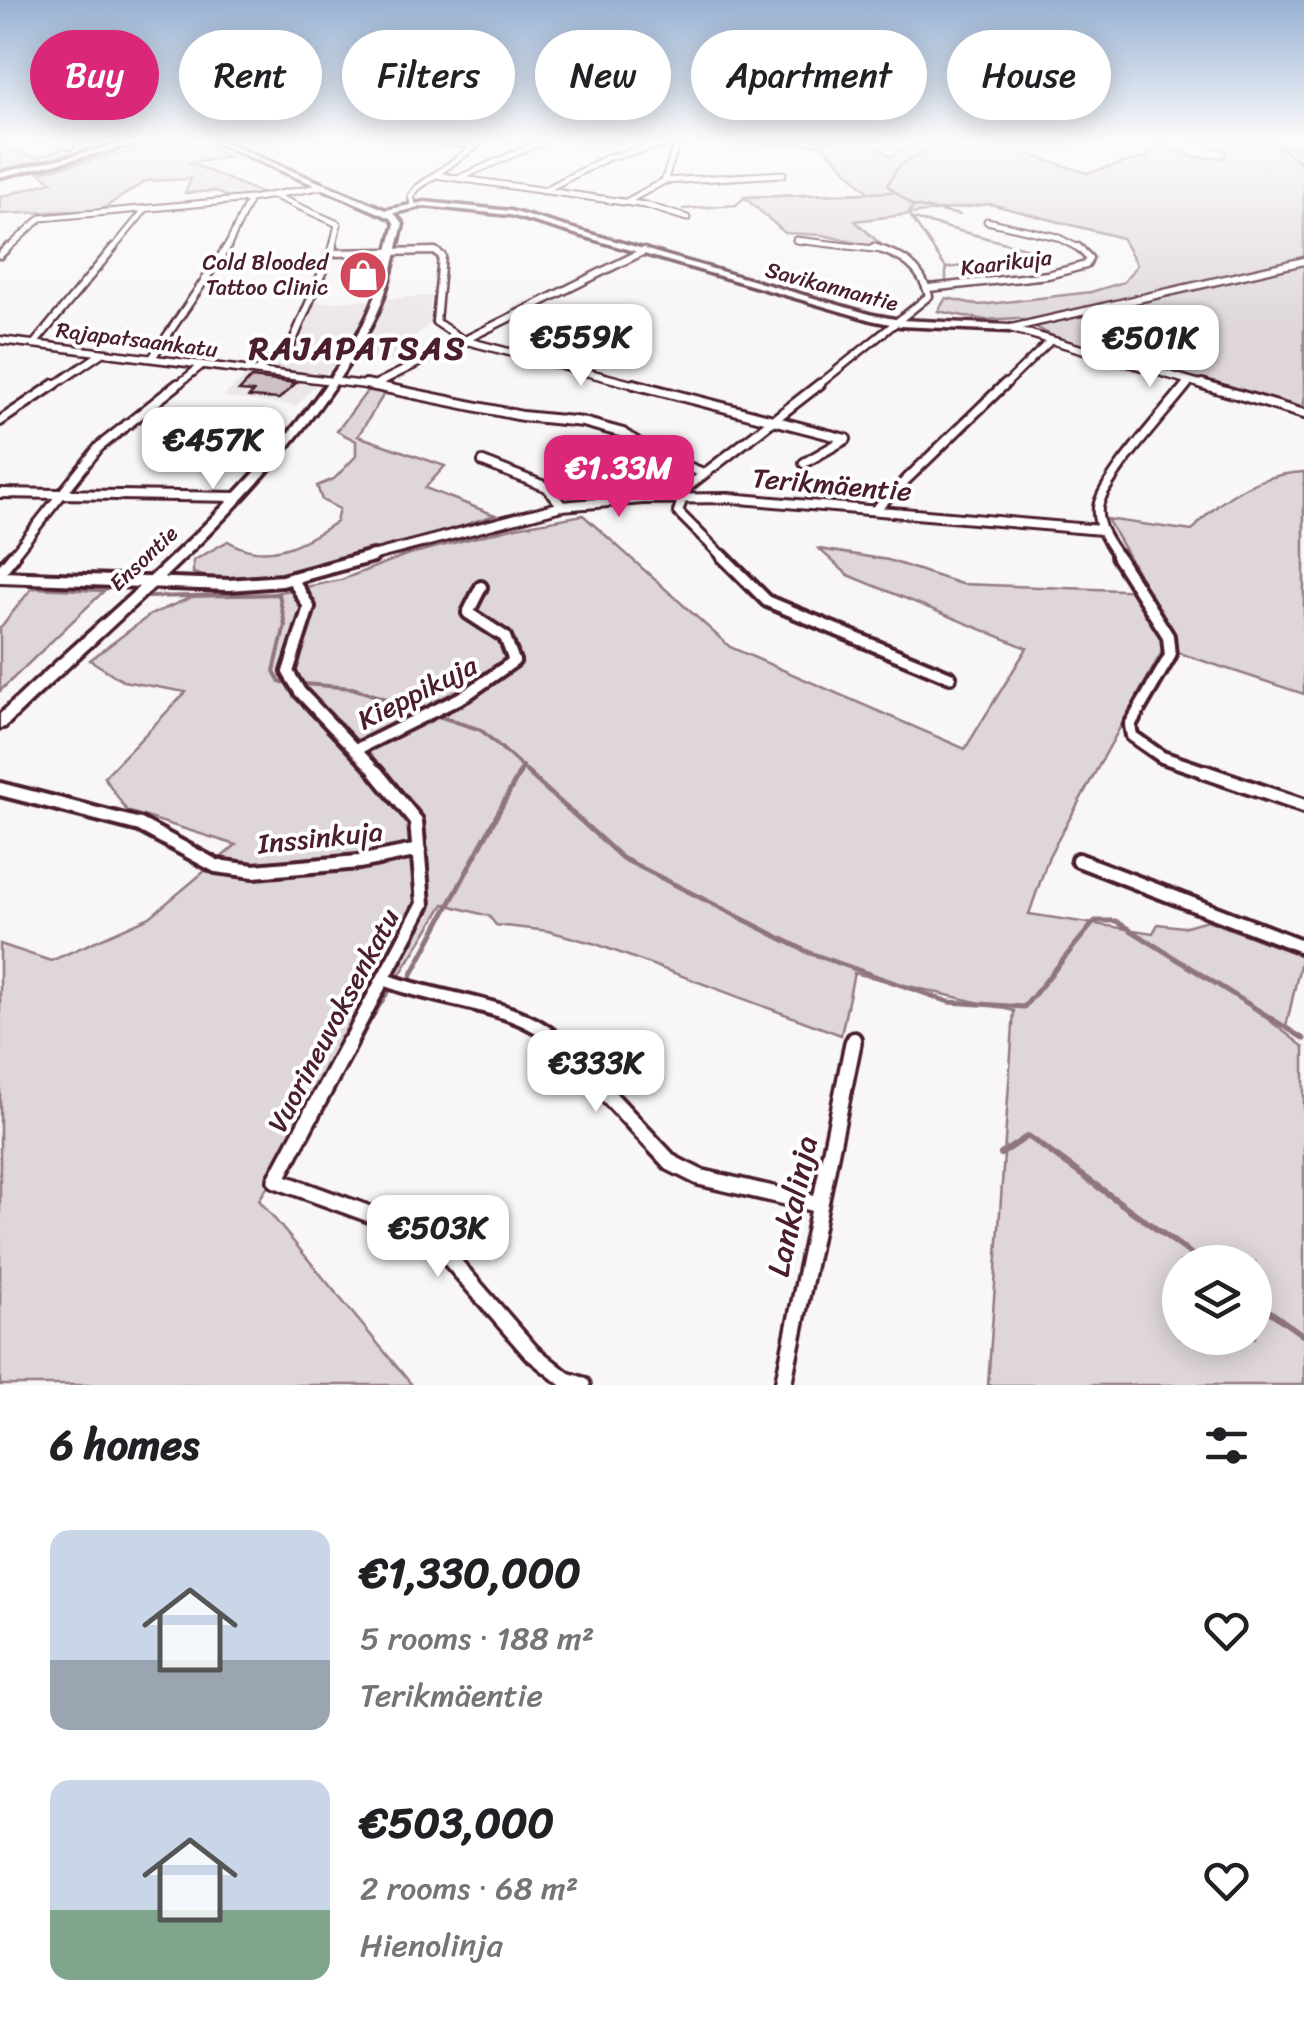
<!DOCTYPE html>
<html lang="en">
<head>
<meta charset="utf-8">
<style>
	body { margin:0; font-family:Sriracha,sans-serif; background:#f6f6f6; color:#202124; height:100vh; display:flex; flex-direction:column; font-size:38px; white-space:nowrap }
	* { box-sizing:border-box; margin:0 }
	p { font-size:32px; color:#757577 }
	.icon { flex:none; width:55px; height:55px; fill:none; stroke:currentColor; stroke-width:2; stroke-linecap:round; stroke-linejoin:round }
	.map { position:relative; height:1385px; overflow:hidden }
	.drawer { display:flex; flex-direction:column; background:#fff; flex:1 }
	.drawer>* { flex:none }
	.hud { position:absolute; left:30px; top:30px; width:1245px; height:90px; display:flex; gap:20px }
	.buttons { position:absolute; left:1162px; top:1245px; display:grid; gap:20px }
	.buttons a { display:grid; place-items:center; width:110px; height:110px; border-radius:50%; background:#fff; box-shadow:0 5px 25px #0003; font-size:50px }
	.price { position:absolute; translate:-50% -85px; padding:0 22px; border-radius:20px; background:#fff; color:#222; font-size:32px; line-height:65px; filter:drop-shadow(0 2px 5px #0008) }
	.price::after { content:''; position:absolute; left:50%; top:60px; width:30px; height:22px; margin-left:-15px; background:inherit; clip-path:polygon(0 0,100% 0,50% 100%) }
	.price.selected { background:#db2777; color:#fff }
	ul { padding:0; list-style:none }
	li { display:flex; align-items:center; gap:30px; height:250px; padding:0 50px }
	li span { display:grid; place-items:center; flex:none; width:280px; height:200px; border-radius:20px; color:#555 }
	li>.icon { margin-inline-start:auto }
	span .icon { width:120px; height:120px; fill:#fffc; stroke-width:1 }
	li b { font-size:42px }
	h2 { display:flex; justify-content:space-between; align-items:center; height:120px; padding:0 50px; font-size:42px }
	.tag { padding:0 35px; border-radius:45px; background:#fff; box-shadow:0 5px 25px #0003; font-size:35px; line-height:90px }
	.tag.selected { background:#db2777; color:#fff }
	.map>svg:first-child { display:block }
</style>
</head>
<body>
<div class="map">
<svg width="1304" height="1385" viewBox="0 0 1304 1385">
	<rect width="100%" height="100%" fill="#f8f6f7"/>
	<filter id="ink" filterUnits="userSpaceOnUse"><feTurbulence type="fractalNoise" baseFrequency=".01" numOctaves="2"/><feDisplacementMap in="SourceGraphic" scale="20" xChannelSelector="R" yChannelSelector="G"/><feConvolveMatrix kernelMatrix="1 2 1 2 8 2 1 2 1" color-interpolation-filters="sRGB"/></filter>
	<g filter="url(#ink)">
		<path fill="#ebe6e8" d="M 431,296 L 429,324 L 404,346 L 441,348 L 411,363 L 340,358 L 296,406 L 223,397 L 253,369 L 265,370 L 297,341 L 312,303 Z"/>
		<path fill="#ded6d9" stroke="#947a82" stroke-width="2.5" fill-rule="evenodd" d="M 817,140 L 868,140 L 891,157 L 903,146 L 937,140 L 983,140 L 1087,173 L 1147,157 L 1156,147 L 1165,145 L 1193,157 L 1223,158 L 1227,152 L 1192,140 L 1255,140 L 1294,147 L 1304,143 L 1304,409 L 1058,339 L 1019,318 L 985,320 L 938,311 L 946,298 L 980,305 L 1091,292 L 1124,282 L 1137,265 L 1122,238 L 990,204 L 855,221 L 887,250 L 823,235 L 785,233 L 744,197 L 869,193 Z
			M 176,141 L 203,145 L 230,157 L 190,163 L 268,196 L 233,200 L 216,191 L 185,193 L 191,179 L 146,181 L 101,210 L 0,214 L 0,197 L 52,182 L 39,172 Z
			M 0,145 L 35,158 L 76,145 L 92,150 L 0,172 Z
			M 368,390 L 386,391 L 358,436 L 445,466 L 425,488 L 495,515 C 415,540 274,601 193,573 L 193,561 L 228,541 C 265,565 303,544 336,522 L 339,509 L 322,500 L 317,486 L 334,479 L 356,456 L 356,441 L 337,431 Z
			M 1304,472 L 1304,694 L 1164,648 L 1049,856 L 1029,914 L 1153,933 L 1158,924 L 1183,927 L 1207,920 L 1302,956 L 1286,1027 L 1256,1010 L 1304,1047 L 1304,1385 L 988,1385 L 1014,1011 L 854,973 L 841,1035 L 596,944 L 548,931 L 496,925 L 489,916 L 444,904 L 259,1200 L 412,1385 L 0,1385 L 0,944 L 51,961 L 150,917 L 236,845 L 127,811 L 104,777 L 186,692 L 123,681 L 90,660 L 150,615 L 194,596 L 265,595 L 341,580 L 406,555 L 516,527 L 583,515 L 730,647 L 965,749 L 1027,648 L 848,575 L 819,549 L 888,560 L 961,584 L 1148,591 L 1107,519 L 1192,531 C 1220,497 1259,474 1304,472 ZM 1180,1262 L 1255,1262 L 1255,1338 L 1180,1338 Z
			M 32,588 L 104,591 L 0,691 L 0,628 Z"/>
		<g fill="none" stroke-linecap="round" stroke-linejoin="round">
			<path stroke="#8f747b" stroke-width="2.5" d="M 944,140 L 899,166 L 887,185 L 913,206 L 960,215
				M 1269,140 L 1304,165
				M 745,141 L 824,145 L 828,140
				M 913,206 L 909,214 L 946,268 L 946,283
				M 683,209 L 736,205 L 745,197 L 894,192
				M 914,219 L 1036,251 L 1033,258 L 946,268"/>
			<path stroke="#8f747b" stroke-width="4" d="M 147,597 L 279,594 L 285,625 L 274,671 L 280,682 L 352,688 L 481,730 L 530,774
				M 519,774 L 523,766"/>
			<path stroke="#8f747b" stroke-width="5" d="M 527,772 L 622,858 L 810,953 L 949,1002 L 1024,1007 L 1095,921 L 1116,921 L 1304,1039
				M 411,976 L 520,772"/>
			<path stroke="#8f747b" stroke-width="6" d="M 1001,1154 L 1028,1136 L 1202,1262
				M 1255,1301 L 1304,1336"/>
		</g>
		<path fill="#cdc1c4" stroke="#4a1f2b" stroke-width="2.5" d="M 251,378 L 296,383 L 279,399 L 249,397 L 253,392 L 239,391 Z"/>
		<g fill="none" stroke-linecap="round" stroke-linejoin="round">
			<g stroke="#4a1f2b" stroke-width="9">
				<path id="street-far5" d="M 47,140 L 71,146
					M 447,143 L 474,146
					M 435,175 L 645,205 L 687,218
					M 459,178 L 546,140
					M 664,181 L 783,174
					M 543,191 L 609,157 L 677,142
					M 275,196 L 338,224 L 332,250
					M 626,202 L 664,181 L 678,141
					M 413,204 L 411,196 L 417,188 L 484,140
					M 987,221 L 1057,237 L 1082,250
					M 796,240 L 882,250
					M 6,250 L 41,218 L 250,199 L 325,186
					M 112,250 L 144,211
					M 226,250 L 250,199"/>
			</g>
			<g stroke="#4a1f2b" stroke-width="11">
				<path id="street-far4" d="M 331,253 L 435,251 L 442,256 L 436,322 L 463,340 L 643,387
					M 0,255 L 8,247
					M 929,288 L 1048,275 L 1086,265 L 1089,258 L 1078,247
					M 1010,328 L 1210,387
					M 1011,328 L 1304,261
					M 0,340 L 382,387
					M 34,344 L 114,247
					M 152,358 L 227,247
					M 257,371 L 292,343 L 333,247
					M 376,384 L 644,251
					M 52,387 L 102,353
					M 175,387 L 202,365
					M 816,387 L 929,296 C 921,266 902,256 874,247
					M 1003,387 L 1049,342
					M 1185,387 L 1189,382"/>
			</g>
			<g stroke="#4a1f2b" stroke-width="14">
				<path id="street-far3" d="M 366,384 L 522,416 L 583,422 L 623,433 L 652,452 L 703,473
					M 634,384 L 846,439
					M 1202,384 L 1304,414
					M 0,421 L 55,384
					M 483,462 L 547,487 L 562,506
					M 804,463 L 846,439
					M 0,493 L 237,497
					M 876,509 L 1005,384
					M 11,558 L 99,447 L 178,384
					M 364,558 L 562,506 L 643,499 L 728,498 L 1101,530
					M 724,558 L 678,512 L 686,488 L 820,384
					M 1119,558 C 1109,543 1096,527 1098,507 C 1102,480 1168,409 1187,384"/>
			</g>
			<g stroke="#4a1f2b" stroke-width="18">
				<path id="street-far2" d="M 722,556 L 767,601 L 950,677
					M 1117,556 L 1168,636 L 1170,656 L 1130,725 L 1132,736 L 1162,757 L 1212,774
					M 0,572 L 13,556
					M 0,577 L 229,585 L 282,581 L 373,556
					M 292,578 L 309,607 L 288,672 L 300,692 L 378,774
					M 355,750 L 466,695 L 514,661 L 505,637 L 468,613 L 481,587"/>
			</g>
			<g stroke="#4a1f2b" stroke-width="20">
				<path id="street-far1" d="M 1205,772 L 1304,806
					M 0,789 L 140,825 L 216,866 L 254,871 L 359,862 L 419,850
					M 1078,860 L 1304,947
					M 386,980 C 441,1002 520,1002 561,1045
					M 348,1045 L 423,904 L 416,821 L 376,772
					M 853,1045 L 854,1039"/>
			</g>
			<g stroke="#4a1f2b" stroke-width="22">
				<path id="street" d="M 349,1043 L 276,1180 L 430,1236 L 531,1352 L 566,1380 L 582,1385
					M 559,1043 L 671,1163 L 699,1177 L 820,1205
					M 783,1385 L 853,1043"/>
			</g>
			<g stroke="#4a1f2b" stroke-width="7">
				<path id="secondary" d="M 210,140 L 218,140 L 386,210 L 425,202 L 511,211 L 873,315 L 900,320 L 1010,325 L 1015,328 L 1010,331 L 900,326 L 871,320 L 510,215 L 425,206 L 394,213 L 403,224 C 394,258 388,295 371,326 C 284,486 133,602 5,727 L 0,728 L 0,714 C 125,595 278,479 363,325 C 380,294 385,258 395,224 L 391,218 Z"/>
			</g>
			<g stroke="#4a1f2b" stroke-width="7">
				<path id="primary" d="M 138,140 L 151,140 L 0,177 L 0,173 Z"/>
			</g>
			<use href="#street-far5" stroke="#fff" stroke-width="5"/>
			<use href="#street-far4" stroke="#fff" stroke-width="6"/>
			<use href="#street-far3" stroke="#fff" stroke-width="8"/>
			<use href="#street-far2" stroke="#fff" stroke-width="10"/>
			<use href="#street-far1" stroke="#fff" stroke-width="12"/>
			<use href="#street" stroke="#fff" stroke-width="15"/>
			<use href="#secondary" fill="#fff" fill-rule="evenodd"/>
			<use href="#primary" fill="#fff" fill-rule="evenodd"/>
		</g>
	</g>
	<linearGradient id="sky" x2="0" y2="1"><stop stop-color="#97b1d2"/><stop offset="0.42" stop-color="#fcfbfb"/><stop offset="1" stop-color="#fcfbfb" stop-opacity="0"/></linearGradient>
	<rect width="1304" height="334" fill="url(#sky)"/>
	<defs>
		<g id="shop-disc" transform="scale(2.5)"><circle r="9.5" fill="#d1495b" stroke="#fff"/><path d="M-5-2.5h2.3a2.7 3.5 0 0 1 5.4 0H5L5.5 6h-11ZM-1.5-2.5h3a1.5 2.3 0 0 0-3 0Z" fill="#fff"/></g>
	</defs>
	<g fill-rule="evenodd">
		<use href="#shop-disc" x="363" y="275"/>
	</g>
	<g text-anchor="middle" stroke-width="8" stroke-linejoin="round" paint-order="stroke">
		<g font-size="22" fill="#4a1f2b" stroke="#fff" text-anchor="end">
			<text x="328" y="270">Cold Blooded<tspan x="328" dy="25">Tattoo Clinic</tspan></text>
		</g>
		<g font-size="22" fill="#4a1f2b" stroke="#fff">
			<text transform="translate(1006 262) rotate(-7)" y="8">Kaarikuja</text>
			<text transform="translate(832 286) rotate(15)" y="8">Savikannantie</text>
			<text transform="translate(137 339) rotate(7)" y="8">Rajapatsaankatu</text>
			<text transform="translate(143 558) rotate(-43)" y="8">Ensontie</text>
		</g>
		<g font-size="28" fill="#4a1f2b" stroke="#fff">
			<text transform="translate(832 484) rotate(5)" y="10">Terikmäentie</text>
			<text transform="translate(417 692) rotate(-27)" y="10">Kieppikuja</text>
			<text transform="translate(320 837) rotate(-6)" y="10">Inssinkuja</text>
			<text transform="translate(333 1020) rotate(-62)" y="10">Vuorineuvoksenkatu</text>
		</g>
		<g font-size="32" font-weight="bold" letter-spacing="2.5" fill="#4a1f2b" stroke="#fff">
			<text x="358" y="359">RAJAPATSAS</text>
		</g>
		<g font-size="32" fill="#4a1f2b" stroke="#fff">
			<text transform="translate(792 1206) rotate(-78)" y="11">Lankalinja</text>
		</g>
	</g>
</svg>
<div class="buttons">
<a><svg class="icon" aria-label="layers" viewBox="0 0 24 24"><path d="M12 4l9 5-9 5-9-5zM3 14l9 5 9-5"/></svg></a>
</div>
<b class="price" style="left:581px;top:389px">€559K</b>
<b class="price" style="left:1150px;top:390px">€501K</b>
<b class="price" style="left:213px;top:492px">€457K</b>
<b class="price selected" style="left:619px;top:520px">€1.33M</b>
<b class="price" style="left:596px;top:1115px">€333K</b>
<b class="price" style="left:438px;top:1280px">€503K</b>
<div class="hud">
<a class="tag selected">Buy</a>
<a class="tag">Rent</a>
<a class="tag">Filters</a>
<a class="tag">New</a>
<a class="tag">Apartment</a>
<a class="tag">House</a>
</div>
</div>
<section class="drawer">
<h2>6 homes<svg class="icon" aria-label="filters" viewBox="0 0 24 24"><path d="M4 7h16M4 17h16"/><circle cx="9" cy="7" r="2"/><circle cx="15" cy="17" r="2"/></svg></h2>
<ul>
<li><span style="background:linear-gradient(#c9d6e8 65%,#9aa5b1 0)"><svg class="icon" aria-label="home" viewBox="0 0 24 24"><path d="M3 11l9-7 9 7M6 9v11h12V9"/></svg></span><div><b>€1,330,000</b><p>5 rooms · 188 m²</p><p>Terikmäentie</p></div><svg class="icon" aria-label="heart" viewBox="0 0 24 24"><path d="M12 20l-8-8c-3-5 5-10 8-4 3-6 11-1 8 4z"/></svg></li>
<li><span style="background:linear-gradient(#c9d6e8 65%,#7fa58c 0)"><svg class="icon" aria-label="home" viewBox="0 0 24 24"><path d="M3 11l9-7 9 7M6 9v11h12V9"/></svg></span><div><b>€503,000</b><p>2 rooms · 68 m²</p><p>Hienolinja</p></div><svg class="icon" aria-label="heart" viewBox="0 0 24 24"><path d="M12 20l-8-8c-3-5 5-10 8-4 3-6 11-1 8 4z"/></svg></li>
</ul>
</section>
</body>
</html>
